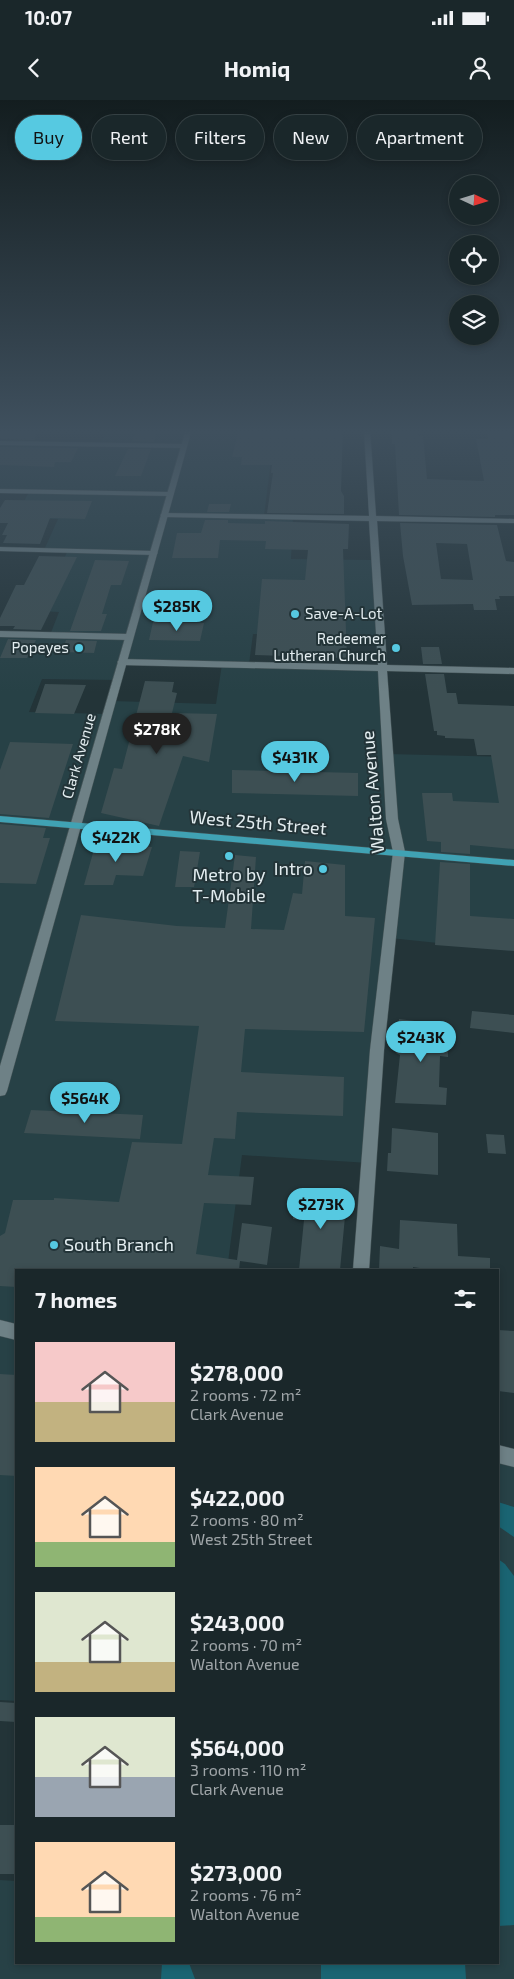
<!DOCTYPE html>
<html lang="en">
<head>
<meta charset="utf-8">
<style>
	body { margin:0; font-family:"Exo 2",sans-serif; background:#232f32; color:#f1f3f6; height:100vh; display:flex; flex-direction:column; font-size:19px; white-space:nowrap }
	* { box-sizing:border-box; margin:0 }
	p { font-size:16px; color:#9fa5a8 }
	.icon { flex:none; width:28px; height:28px; fill:none; stroke:currentColor; stroke-width:2; stroke-linecap:round; stroke-linejoin:round }
	.map { position:relative; flex:1; overflow:hidden }
	.panel { position:absolute; left:15px; top:1169px; width:484px; height:695px; display:flex; flex-direction:column; background:#1a272a; border-radius:0px; box-shadow:0 2px 8px #0003,0 0 0 1px #384447 }
	.panel>* { flex:none }
	.guide { position:absolute; left:15px; top:15px; width:485px; height:45px; display:flex; gap:10px }
	.needle { width:32px; rotate:94deg }
	.tools { position:absolute; left:449px; top:75px; display:grid; gap:10px }
	.tools a { display:grid; place-items:center; width:50px; height:50px; border-radius:50%; background:#1a272a; box-shadow:0 2px 8px #0003,0 0 0 1px #384447; font-size:25px }
	.price { position:absolute; translate:-50% -42px; padding:0 11px; border-radius:18px; background:#56c9e1; color:#111; font-size:16px; line-height:32px; filter:drop-shadow(0 1px 2px #0008) }
	.price::after { content:''; position:absolute; left:50%; top:30px; width:15px; height:11px; margin-left:-8px; background:inherit; clip-path:polygon(0 0,100% 0,50% 100%) }
	.price.selected { background:#222; color:#fff }
	ul { padding:0; list-style:none }
	li { display:flex; align-items:center; gap:15px; height:125px; padding:0 20px }
	li span { display:grid; place-items:center; flex:none; width:140px; height:100px; border-radius:0px; color:#555 }
	li>.icon { margin-inline-start:auto }
	span .icon { width:60px; height:60px; fill:#fffc; stroke-width:1 }
	li b { font-size:21px }
	h2 { display:flex; justify-content:space-between; align-items:center; height:60px; padding:0 20px; font-size:21px }
	.chip { padding:0 18px; border-radius:22px; background:#1a272a; box-shadow:0 2px 8px #0003,0 0 0 1px #384447; font-size:18px; line-height:45px }
	.chip.selected { background:#56c9e1; color:#111 }
	.status { display:flex; justify-content:space-between; align-items:center; height:35px; padding:0 25px; background:#1a272a; direction:ltr }
	.status svg { height:14px; fill:currentColor }
	header { display:flex; justify-content:space-between; align-items:center; height:65px; padding:0 20px; background:#1a272a; font-size:22px; font-weight:700 }
	.map>svg:first-child { display:block }
</style>
</head>
<body>
<div class="status"><b>10:07</b><svg viewBox="0 0 49 12"><path d="M0 12V9h3v3zM5 12V6h3v6zM10 12V3h3v9zM15 12V0h3v12zM26 1h20v11H26zM47 4h2v5h-2z"/></svg></div>
<header><svg class="icon" aria-label="back" viewBox="0 0 24 24"><path d="M15 5l-7 7 7 7"/></svg>Homiq<svg class="icon" aria-label="person" viewBox="0 0 24 24"><circle cx="12" cy="8" r="4"/><path d="M4 21q1-7 8-7t8 7"/></svg></header>
<div class="map">
<svg width="514" height="1879" viewBox="0 0 514 1879">
	<rect width="100%" height="100%" fill="#233438"/>
	<path fill="#274146" fill-rule="evenodd" d="M 107,329 L 275,329 L 264,416 L 293,417 L 291,459 L 375,460 L 381,537 L 253,534 L 249,564 L 383,567 L 388,654 L 514,657 L 514,851 L 390,838 L 369,1063 L 242,1055 L 227,1170 L 16,1170 L 16,1601 L 0,1600 L 0,534 L 50,535 L 59,512 L 40,511 L 68,450 L 44,450 L 58,419 L 15,418 L 29,392 L 0,391 L 0,343 L 100,344 ZM 123,562 L 222,564 L 216,604 L 111,601 L 108,614 L 29,612 L 42,579 L 117,580 Z
		M 498,1354 L 514,1358 L 514,1879 L 0,1879 L 0,1780 L 16,1781 L 16,1862 L 498,1862 Z"/>
	<path fill="#1a6472" d="M 498,1402 L 514,1407 L 514,1437 L 498,1426 Z
		M 498,1459 L 505,1464 L 514,1476 L 514,1825 L 498,1826 Z
		M 162,1863 L 189,1863 L 195,1879 L 161,1879 Z
		M 321,1863 L 465,1863 L 466,1879 L 321,1879 Z"/>
	<path fill="#3d4f53" fill-rule="evenodd" d="M 0,329 L 36,330 L 39,330 L 34,340 L 0,339 Z
		M 137,329 L 158,329 L 154,342 L 132,341 Z
		M 239,329 L 343,329 L 341,391 L 344,396 L 344,414 L 267,413 L 273,373 L 271,373 L 272,365 L 241,365 L 242,357 L 232,357 Z
		M 392,329 L 418,329 L 419,336 L 423,336 L 427,379 L 484,381 L 476,339 L 488,339 L 486,329 L 509,329 L 514,348 L 514,415 L 495,415 L 495,417 L 399,415 L 395,344 L 392,344 Z
		M 0,347 L 78,348 L 71,362 L 55,362 L 54,367 L 29,366 L 0,365 Z
		M 128,349 L 151,349 L 141,376 L 115,376 Z
		M 5,400 L 92,401 L 85,419 L 50,418 L 40,444 L 3,443 L 7,435 L 2,435 L 8,423 L 0,423 L 0,408 Z
		M 209,404 L 231,404 L 229,412 L 207,412 Z
		M 205,420 L 228,420 L 228,423 L 265,424 L 265,421 L 349,424 L 348,449 L 343,449 L 347,558 L 255,555 L 262,479 L 305,480 L 308,450 L 265,449 L 266,441 L 220,440 L 218,458 L 172,458 L 177,433 L 201,433 Z
		M 400,423 L 497,425 L 506,461 L 514,462 L 514,496 L 499,496 L 500,499 L 495,499 L 497,510 L 474,510 L 473,504 L 412,505 L 403,456 ZM 436,443 L 467,444 L 473,480 L 441,479 Z
		M 39,456 L 77,457 L 41,530 L 13,529 L 15,526 L 0,526 L 0,518 L 16,485 L 24,485 Z
		M 95,460 L 129,461 L 121,485 L 111,485 L 102,514 L 107,514 L 101,531 L 70,531 Z
		M 153,522 L 204,523 L 200,541 L 149,540 Z
		M 8,539 L 36,540 L 27,558 L 0,558 Z
		M 66,540 L 97,541 L 94,553 L 62,552 Z
		M 421,547 L 439,547 L 442,564 L 423,564 Z
		M 425,574 L 444,574 L 447,593 L 456,593 L 458,604 L 514,606 L 514,749 L 470,745 L 470,754 L 441,752 L 441,742 L 427,741 L 422,693 L 452,693 L 453,701 L 499,703 L 491,655 L 477,655 L 474,639 L 445,638 L 445,636 L 437,635 L 437,631 L 434,631 Z
		M 145,581 L 174,582 L 172,592 L 177,593 L 172,613 L 217,614 L 209,662 L 183,656 L 159,726 L 101,713 L 114,668 L 122,669 Z
		M 45,584 L 86,585 L 74,614 L 35,613 Z
		M 10,642 L 73,644 L 49,718 L 0,714 L 0,670 Z
		M 232,670 L 358,673 L 358,696 L 232,693 Z
		M 0,724 L 46,728 L 43,738 L 50,738 L 36,784 L 0,783 Z
		M 96,742 L 152,747 L 143,776 L 116,775 L 113,785 L 84,785 Z
		M 180,751 L 200,752 L 194,787 L 175,787 Z
		M 235,755 L 256,757 L 251,829 L 284,830 L 293,793 L 302,794 L 305,761 L 345,765 L 345,816 L 375,818 L 364,932 L 245,929 L 241,972 L 344,977 L 343,1016 L 237,1012 L 235,1039 L 214,1038 L 208,1075 L 254,1077 L 251,1105 L 204,1103 L 196,1154 L 237,1160 L 242,1123 L 272,1127 L 267,1165 L 240,1161 L 239,1170 L 16,1170 L 16,1187 L 0,1186 L 0,1136 L 5,1133 L 13,1100 L 54,1100 L 54,1098 L 119,1102 L 132,1042 L 182,1044 L 199,926 L 55,921 L 81,815 L 177,826 L 225,828 Z
		M 440,762 L 470,764 L 470,816 L 514,819 L 514,851 L 435,845 Z
		M 472,911 L 514,915 L 514,933 L 470,928 Z
		M 399,919 L 447,925 L 448,957 L 440,956 L 439,987 L 447,988 L 446,1005 L 395,1003 L 400,955 L 396,953 Z
		M 31,1010 L 143,1015 L 140,1039 L 24,1033 Z
		M 392,1028 L 438,1033 L 438,1075 L 387,1071 L 388,1053 L 391,1053 Z
		M 486,1034 L 504,1035 L 506,1054 L 488,1053 Z
		M 295,1093 L 347,1095 L 340,1170 L 299,1170 L 304,1120 L 293,1119 Z
		M 400,1120 L 457,1124 L 458,1156 L 490,1158 L 490,1170 L 433,1170 L 413,1167 L 413,1170 L 379,1170 L 380,1146 L 399,1149 Z
		M 498,1230 L 514,1231 L 514,1293 L 498,1291 Z
		M 0,1274 L 16,1275 L 16,1376 L 0,1375 Z
		M 0,1602 L 16,1603 L 16,1622 L 0,1621 Z
		M 0,1725 L 16,1725 L 16,1774 L 0,1774 Z"/>
	<g fill="none" stroke-linecap="round" stroke-linejoin="round">
		<g stroke="#435255" stroke-width="1">
			<path id="minor" d="M 364,329 L 370,329 L 376,416 L 514,419 L 514,423 L 377,421 L 387,565 L 514,568 L 514,574 L 387,571 L 398,719 L 405,752 L 384,950 L 369,1170 L 353,1170 L 370,950 L 393,752 L 386,719 L 378,571 L 122,565 L 117,562 L 122,559 L 378,565 L 369,421 L 164,417 L 160,415 L 164,413 L 369,416 Z
				M 0,341 L 184,344 L 187,346 L 184,348 L 0,345 Z
				M 0,389 L 170,392 L 174,394 L 170,396 L 0,393 Z
				M 0,447 L 154,451 L 158,453 L 154,455 L 0,451 Z
				M 0,531 L 129,534 L 133,537 L 129,540 L 0,537 Z"/>
		</g>
		<g stroke="#435255" stroke-width="1">
			<path id="tertiary" d="M 186,329 L 192,329 L 7,991 L 5,995 L 0,996 L 0,966 Z
				M 0,1220 L 16,1224 L 16,1240 L 0,1236 Z
				M 498,1345 L 514,1349 L 514,1367 L 498,1363 Z"/>
		</g>
		<g stroke="#435255" stroke-width="1">
			<path id="primary" d="M 0,716 L 514,760 L 514,766 L 0,722 Z"/>
		</g>
		<use href="#minor" fill="#6e8186" fill-rule="evenodd"/>
		<use href="#tertiary" fill="#6e8186" fill-rule="evenodd"/>
		<use href="#primary" fill="#40a2b4" fill-rule="evenodd"/>
	</g>
	<linearGradient id="sky" x2="0" y2="1"><stop stop-color="#131d1f"/><stop offset="0.56" stop-color="#3f505e"/><stop offset="1" stop-color="#3f505e" stop-opacity="0"/></linearGradient>
	<rect width="514" height="592" fill="url(#sky)"/>
	<g fill="#56c9e1" stroke="#233438" stroke-width="2">
		<circle cx="295" cy="514" r="5"/>
		<circle cx="79" cy="548" r="5"/>
		<circle cx="396" cy="548" r="5"/>
		<circle cx="229" cy="756" r="5"/>
		<circle cx="323" cy="769" r="5"/>
		<circle cx="54" cy="1145" r="5"/>
	</g>
	<g text-anchor="middle" stroke-width="4" stroke-linejoin="round" paint-order="stroke">
		<g font-size="15" fill="#e3edf0" stroke="#233438" text-anchor="end">
			<text x="305" y="519" text-anchor="start">Save-A-Lot</text>
			<text x="386" y="544">Redeemer<tspan x="386" dy="17">Lutheran Church</tspan></text>
			<text x="69" y="553">Popeyes</text>
		</g>
		<g font-size="15" fill="#e3edf0" stroke="#233438">
			<text transform="translate(79 656) rotate(-74)" y="5">Clark Avenue</text>
		</g>
		<g font-size="18" fill="#e3edf0" stroke="#233438">
			<text transform="translate(373 692) rotate(-95)" y="6">Walton Avenue</text>
			<text transform="translate(258 723) rotate(5)" y="6">West 25th Street</text>
		</g>
		<g font-size="18" fill="#e3edf0" stroke="#233438" text-anchor="end">
			<text x="313" y="775">Intro</text>
			<text x="229" y="781" text-anchor="middle">Metro by<tspan x="229" dy="21">T-Mobile</tspan></text>
			<text x="64" y="1151" text-anchor="start">South Branch</text>
		</g>
	</g>
</svg>
<div class="tools">
<a><svg class="needle" viewBox="-14 -14 28 28"><path d="M0-13l5 13h-10z" fill="#e53935"/><path d="M0 13l5-13h-10z" fill="#9fa5a8"/></svg></a>
<a><svg class="icon" aria-label="locate" viewBox="0 0 24 24"><circle cx="12" cy="12" r="6"/><path d="M12 2v4M12 18v4M2 12h4M18 12h4"/></svg></a>
<a><svg class="icon" aria-label="layers" viewBox="0 0 24 24"><path d="M12 4l9 5-9 5-9-5zM3 14l9 5 9-5"/></svg></a>
</div>
<b class="price" style="left:177px;top:532px">$285K</b>
<b class="price selected" style="left:157px;top:655px">$278K</b>
<b class="price" style="left:295px;top:683px">$431K</b>
<b class="price" style="left:116px;top:763px">$422K</b>
<b class="price" style="left:421px;top:963px">$243K</b>
<b class="price" style="left:85px;top:1024px">$564K</b>
<b class="price" style="left:321px;top:1130px">$273K</b>
<div class="guide">
<a class="chip selected">Buy</a>
<a class="chip">Rent</a>
<a class="chip">Filters</a>
<a class="chip">New</a>
<a class="chip">Apartment</a>
</div>
<section class="panel">
<h2>7 homes<svg class="icon" aria-label="filters" viewBox="0 0 24 24"><path d="M4 7h16M4 17h16"/><circle cx="9" cy="7" r="2"/><circle cx="15" cy="17" r="2"/></svg></h2>
<ul>
<li><span style="background:linear-gradient(#f6c9c9 60%,#c2b280 0)"><svg class="icon" aria-label="home" viewBox="0 0 24 24"><path d="M3 11l9-7 9 7M6 9v11h12V9"/></svg></span><div><b>$278,000</b><p>2 rooms · 72 m²</p><p>Clark Avenue</p></div></li>
<li><span style="background:linear-gradient(#ffd9b3 75%,#8fb573 0)"><svg class="icon" aria-label="home" viewBox="0 0 24 24"><path d="M3 11l9-7 9 7M6 9v11h12V9"/></svg></span><div><b>$422,000</b><p>2 rooms · 80 m²</p><p>West 25th Street</p></div></li>
<li><span style="background:linear-gradient(#dfe7d0 70%,#c2b280 0)"><svg class="icon" aria-label="home" viewBox="0 0 24 24"><path d="M3 11l9-7 9 7M6 9v11h12V9"/></svg></span><div><b>$243,000</b><p>2 rooms · 70 m²</p><p>Walton Avenue</p></div></li>
<li><span style="background:linear-gradient(#dfe7d0 60%,#9aa5b1 0)"><svg class="icon" aria-label="home" viewBox="0 0 24 24"><path d="M3 11l9-7 9 7M6 9v11h12V9"/></svg></span><div><b>$564,000</b><p>3 rooms · 110 m²</p><p>Clark Avenue</p></div></li>
<li><span style="background:linear-gradient(#ffd9b3 75%,#8fb573 0)"><svg class="icon" aria-label="home" viewBox="0 0 24 24"><path d="M3 11l9-7 9 7M6 9v11h12V9"/></svg></span><div><b>$273,000</b><p>2 rooms · 76 m²</p><p>Walton Avenue</p></div></li>
</ul>
</section>
</div>
</body>
</html>
